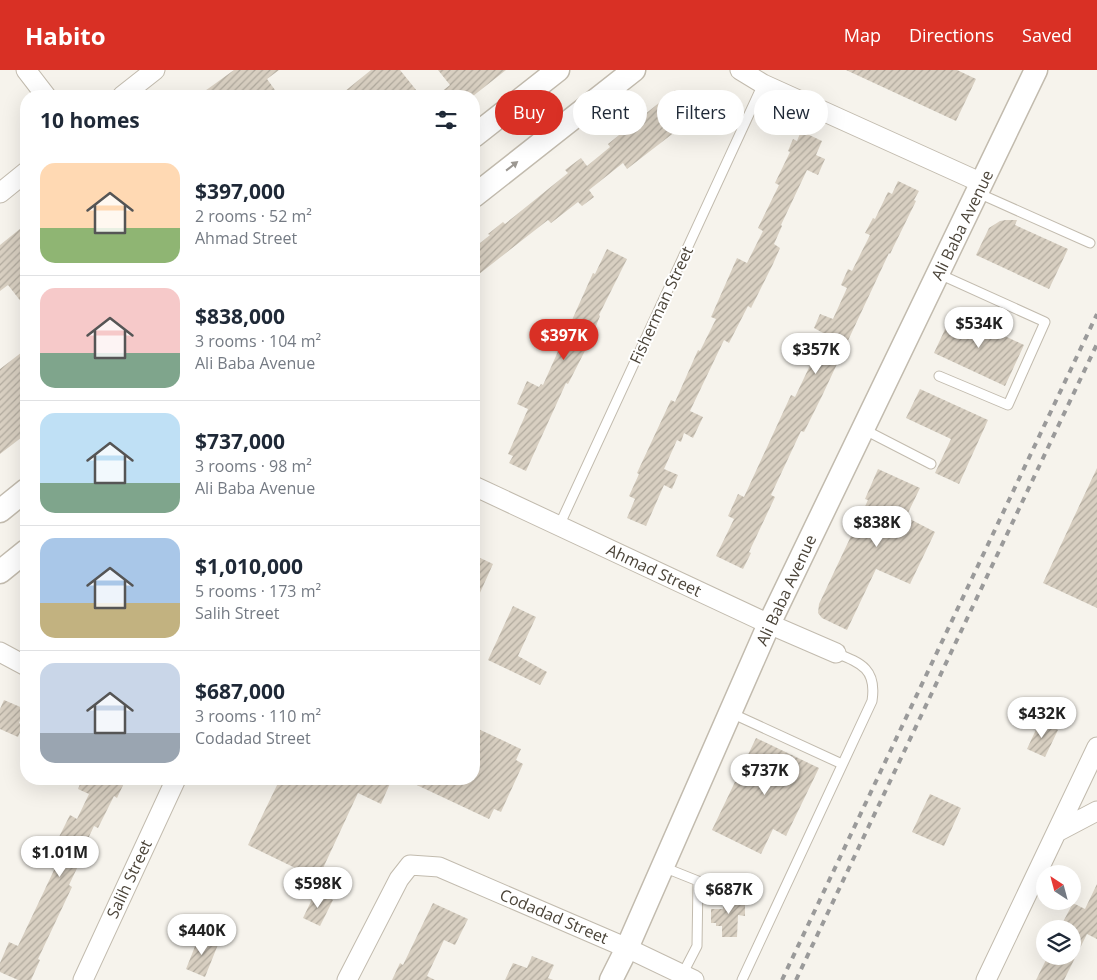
<!DOCTYPE html>
<html lang="en">
<head>
<meta charset="utf-8">
<style>
	body { margin:0; font-family:"Open Sans",sans-serif; background:#f6f6f7; color:#1f2937; height:100vh; display:flex; flex-direction:column; font-size:19px; white-space:nowrap }
	* { box-sizing:border-box; margin:0 }
	p { font-size:16px; color:#747a83 }
	.icon { flex:none; width:28px; height:28px; fill:none; stroke:currentColor; stroke-width:2; stroke-linecap:round; stroke-linejoin:round }
	.map { position:relative; flex:1; overflow:hidden }
	.panel { position:absolute; left:20px; top:20px; width:460px; height:695px; display:flex; flex-direction:column; background:#fff; border-radius:20px; box-shadow:0 5px 20px #0002 }
	.panel>* { flex:none }
	.guide { position:absolute; left:495px; top:20px; width:475px; height:45px; display:flex; gap:10px }
	.needle { width:32px; rotate:324deg }
	.tools { position:absolute; left:1036px; top:795px; display:grid; gap:10px }
	.tools a { display:grid; place-items:center; width:45px; height:45px; border-radius:50%; background:#fff; box-shadow:0 5px 20px #0002; font-size:25px }
	.price { position:absolute; translate:-50% -42px; padding:0 11px; border-radius:18px; background:#fff; color:#222; font-size:16px; line-height:32px; filter:drop-shadow(0 1px 2px #0008) }
	.price::after { content:''; position:absolute; left:50%; top:30px; width:15px; height:11px; margin-left:-8px; background:inherit; clip-path:polygon(0 0,100% 0,50% 100%) }
	.price.on { background:#d93025; color:#fff }
	ul { padding:0; list-style:none }
	li { display:flex; align-items:center; gap:15px; height:125px; padding:0 20px }
	li+li { border-top:1px solid #e0e1e3 }
	li span { display:grid; place-items:center; flex:none; width:140px; height:100px; border-radius:15px; color:#555 }
	li>.icon { margin-inline-start:auto }
	span .icon { width:60px; height:60px; fill:#fffc; stroke-width:1 }
	li b { font-size:21px }
	h2 { display:flex; justify-content:space-between; align-items:center; height:60px; padding:0 20px; font-size:21px }
	.pill { padding:0 18px; border-radius:22px; background:#fff; box-shadow:0 5px 20px #0002; font-size:18px; line-height:45px }
	.pill.on { background:#d93025; color:#fff }
	header { display:flex; align-items:center; gap:30px; box-sizing:border-box; height:70px; padding:0 25px; background:#d93025; color:#fff }
	header strong { font-size:24px }
	nav { display:flex; gap:28px; margin-inline-start:auto; font-size:18px }
	.map>svg:first-child { display:block }
</style>
</head>
<body>
<header>
<strong>Habito</strong>
<nav><a>Map</a><a>Directions</a><a>Saved</a></nav>
</header>
<div class="map">
<svg width="1097" height="910" viewBox="0 0 1097 910">
	<defs>
		<pattern id="building-hatch" width="6" height="6" patternUnits="userSpaceOnUse" patternTransform="scale(1.25)"><rect width="6" height="6" fill="#d8cfc1"/><path d="M-1 1l2-2M0 6l6-6M5 7l2-2" fill="none" stroke="#b1aa9e"/></pattern>
	</defs>
	<rect width="100%" height="100%" fill="#f6f3ec"/>
	<path fill="url(#building-hatch)" d="M 234,0 L 279,0 L 267,9 L 275,20 L 267,26 L 198,26 Z
		M 371,0 L 400,0 L 421,26 L 339,26 Z
		M 438,0 L 506,0 L 473,26 L 436,26 L 450,15 Z
		M 846,0 L 957,0 L 976,9 L 956,51 Z
		M 675,20 L 692,41 L 677,54 L 680,58 L 627,99 L 623,93 L 589,120 L 594,127 L 582,136 L 578,132 L 551,153 L 548,150 L 474,208 L 474,178 L 490,165 L 488,164 L 503,152 L 505,154 L 568,103 L 565,100 L 581,88 L 587,96 L 610,77 L 608,74 Z
		M 801,61 L 822,71 L 816,85 L 825,89 L 818,105 L 807,100 L 781,155 L 782,156 L 774,174 L 780,178 L 773,194 L 751,238 L 748,236 L 729,273 L 724,270 L 690,341 L 703,347 L 693,368 L 684,363 L 681,372 L 677,370 L 664,399 L 678,405 L 672,419 L 664,415 L 646,456 L 627,448 L 635,429 L 629,426 L 639,404 L 637,403 L 671,330 L 675,332 L 698,280 L 700,281 L 716,249 L 711,247 L 737,188 L 747,193 L 763,161 L 758,158 L 779,115 L 775,113 L 790,82 L 788,81 L 793,69 L 797,71 Z
		M 898,111 L 919,121 L 914,130 L 916,131 L 890,184 L 889,183 L 822,326 L 804,362 L 801,361 L 771,425 L 775,427 L 749,482 L 751,483 L 743,499 L 716,486 L 734,449 L 728,446 L 738,424 L 744,427 L 791,325 L 795,327 L 825,264 L 814,258 L 820,244 L 833,249 L 847,218 L 841,215 L 848,199 L 852,201 L 870,165 L 865,163 L 873,148 L 875,149 L 888,122 L 892,124 Z
		M 1006,150 L 1017,150 L 1015,155 L 1068,179 L 1049,219 L 976,185 L 989,158 L 1000,151 Z
		M 26,154 L 26,238 L 8,215 L 0,221 L 0,175 Z
		M 607,179 L 627,189 L 599,245 L 600,246 L 590,271 L 568,314 L 566,313 L 526,401 L 509,393 L 513,386 L 508,384 L 528,339 L 517,334 L 527,311 L 539,317 L 541,314 L 543,315 L 593,203 L 595,204 Z
		M 953,242 L 1024,275 L 1005,316 L 934,283 Z
		M 26,279 L 26,364 L 0,384 L 0,299 Z
		M 920,319 L 988,350 L 959,414 L 935,403 L 951,369 L 906,348 Z
		M 1097,398 L 1097,538 L 1043,513 Z
		M 878,399 L 920,418 L 906,447 L 935,462 L 910,514 L 876,499 L 847,560 L 822,548 L 818,543 L 819,534 L 868,430 L 865,429 Z
		M 474,485 L 493,494 L 474,536 Z
		M 513,536 L 536,547 L 518,586 L 547,602 L 540,615 L 488,590 Z
		M 4,630 L 25,639 L 19,653 L 23,655 L 18,667 L 0,659 L 0,639 Z
		M 1040,651 L 1058,660 L 1045,687 L 1027,679 Z
		M 474,657 L 521,679 L 516,690 L 523,694 L 501,742 L 494,739 L 489,749 L 404,709 L 474,709 Z
		M 756,668 L 819,698 L 786,766 L 773,759 L 761,784 L 712,760 Z
		M 82,709 L 126,709 L 117,728 L 114,726 L 98,758 L 94,756 L 77,792 L 79,794 L 69,815 L 72,817 L 38,889 L 40,890 L 31,910 L 18,910 L 0,902 L 0,893 L 9,872 L 18,876 L 55,798 L 47,794 L 59,767 L 70,745 L 77,749 L 89,724 L 78,719 Z
		M 280,709 L 392,709 L 381,734 L 358,723 L 318,809 L 248,775 Z
		M 930,724 L 961,738 L 944,776 L 912,762 Z
		M 1097,814 L 1097,869 L 1087,864 L 1064,910 L 1036,910 L 1048,886 L 1072,886 L 1072,857 L 1063,852 L 1073,833 L 1085,839 Z
		M 316,821 L 333,830 L 320,856 L 303,848 Z
		M 724,826 L 745,826 L 745,846 L 738,845 L 737,867 L 722,867 L 722,856 L 716,856 L 716,853 L 711,853 L 711,839 L 723,839 Z
		M 433,833 L 468,849 L 455,875 L 444,870 L 427,906 L 435,910 L 392,910 L 400,893 L 403,895 Z
		M 200,864 L 219,872 L 205,907 L 186,899 Z
		M 532,886 L 554,895 L 548,908 L 553,910 L 505,910 L 513,893 L 527,898 Z"/>
	<g fill="none" stroke-linecap="round" stroke-linejoin="round">
		<g stroke="#c2bbae" stroke-width="11">
			<path id="service" d="M 978,123 L 1090,173
				M 939,204 L 1045,252 L 1008,335 L 939,306
				M 863,359 L 931,394
				M 559,456 L 763,14
				M 731,643 L 842,694
				M 663,797 L 698,811 L 697,876 L 682,905
				M 742,910 L 872,631 C 877,599 861,593 836,583"/>
		</g>
		<g stroke="#c2bbae" stroke-width="21">
			<path id="minor" d="M 26,0 L 46,26
				M 740,0 L 763,14 L 982,113
				M 122,26 L 155,0
				M 0,123 L 26,102
				M 474,416 L 769,554 L 836,583
				M 0,582 L 26,596
				M 1057,762 L 1097,741
				M 83,910 L 176,709
				M 347,910 L 399,809 L 410,795 L 439,797 L 627,878 L 694,910
				M 986,910 L 1097,677"/>
		</g>
		<g stroke="#c2bbae" stroke-width="25">
			<path id="tertiary" d="M 474,66 L 558,0
				M 474,126 L 634,0
				M 0,441 L 26,420
				M 0,502 L 26,481
				M 611,910 L 627,878 L 769,554 L 1036,0"/>
		</g>
		<use href="#service" stroke="#fff" stroke-width="9"/>
		<use href="#minor" stroke="#fff" stroke-width="19"/>
		<use href="#tertiary" stroke="#fff" stroke-width="22"/>
		<path stroke="#9a9a9a" stroke-width="4" stroke-dasharray="6 6" stroke-linecap="butt" d="M 782,910 L 1097,244
			M 796,910 L 1097,274"/>
	</g>
	<defs><path id="oneway-solid" d="M-6-.8H1V-3.2L6.5 0L1 3.2V.8H-6Z" transform="scale(1.25)"/></defs>
	<use fill="#9c9892" href="#oneway-solid" transform="translate(512 96) rotate(-38)"/>
	<g text-anchor="middle" stroke-width="4" stroke-linejoin="round" paint-order="stroke">
		<g font-size="16" fill="#4b4439" stroke="#fff">
			<text transform="translate(962 155) rotate(-64)" y="6">Ali Baba Avenue</text>
			<text transform="translate(661 235) rotate(-65)" y="6">Fisherman Street</text>
			<text transform="translate(654 500) rotate(25)" y="6">Ahmad Street</text>
			<text transform="translate(786 520) rotate(-65)" y="6">Ali Baba Avenue</text>
			<text transform="translate(129 809) rotate(-65)" y="6">Salih Street</text>
			<text transform="translate(554 846) rotate(23)" y="6">Codadad Street</text>
		</g>
	</g>
</svg>
<div class="tools">
<a><svg class="needle" viewBox="-14 -14 28 28"><path d="M0-13l5 13h-10z" fill="#e53935"/><path d="M0 13l5-13h-10z" fill="#747a83"/></svg></a>
<a><svg class="icon" aria-label="layers" viewBox="0 0 24 24"><path d="M12 4l9 5-9 5-9-5zM3 14l9 5 9-5"/></svg></a>
</div>
<b class="price" style="left:979px;top:279px">$534K</b>
<b class="price on" style="left:564px;top:291px">$397K</b>
<b class="price" style="left:816px;top:305px">$357K</b>
<b class="price" style="left:877px;top:478px">$838K</b>
<b class="price" style="left:1042px;top:669px">$432K</b>
<b class="price" style="left:765px;top:726px">$737K</b>
<b class="price" style="left:60px;top:808px">$1.01M</b>
<b class="price" style="left:318px;top:839px">$598K</b>
<b class="price" style="left:729px;top:845px">$687K</b>
<b class="price" style="left:202px;top:886px">$440K</b>
<div class="guide">
<a class="pill on">Buy</a>
<a class="pill">Rent</a>
<a class="pill">Filters</a>
<a class="pill">New</a>
</div>
<section class="panel">
<h2>10 homes<svg class="icon" aria-label="filters" viewBox="0 0 24 24"><path d="M4 7h16M4 17h16"/><circle cx="9" cy="7" r="2"/><circle cx="15" cy="17" r="2"/></svg></h2>
<ul>
<li><span style="background:linear-gradient(#ffd9b3 65%,#8fb573 0)"><svg class="icon" aria-label="home" viewBox="0 0 24 24"><path d="M3 11l9-7 9 7M6 9v11h12V9"/></svg></span><div><b>$397,000</b><p>2 rooms · 52 m²</p><p>Ahmad Street</p></div></li>
<li><span style="background:linear-gradient(#f6c9c9 65%,#7fa58c 0)"><svg class="icon" aria-label="home" viewBox="0 0 24 24"><path d="M3 11l9-7 9 7M6 9v11h12V9"/></svg></span><div><b>$838,000</b><p>3 rooms · 104 m²</p><p>Ali Baba Avenue</p></div></li>
<li><span style="background:linear-gradient(#bfe0f5 70%,#7fa58c 0)"><svg class="icon" aria-label="home" viewBox="0 0 24 24"><path d="M3 11l9-7 9 7M6 9v11h12V9"/></svg></span><div><b>$737,000</b><p>3 rooms · 98 m²</p><p>Ali Baba Avenue</p></div></li>
<li><span style="background:linear-gradient(#a9c7e8 65%,#c2b280 0)"><svg class="icon" aria-label="home" viewBox="0 0 24 24"><path d="M3 11l9-7 9 7M6 9v11h12V9"/></svg></span><div><b>$1,010,000</b><p>5 rooms · 173 m²</p><p>Salih Street</p></div></li>
<li><span style="background:linear-gradient(#c9d6e8 70%,#9aa5b1 0)"><svg class="icon" aria-label="home" viewBox="0 0 24 24"><path d="M3 11l9-7 9 7M6 9v11h12V9"/></svg></span><div><b>$687,000</b><p>3 rooms · 110 m²</p><p>Codadad Street</p></div></li>
</ul>
</section>
</div>
</body>
</html>
